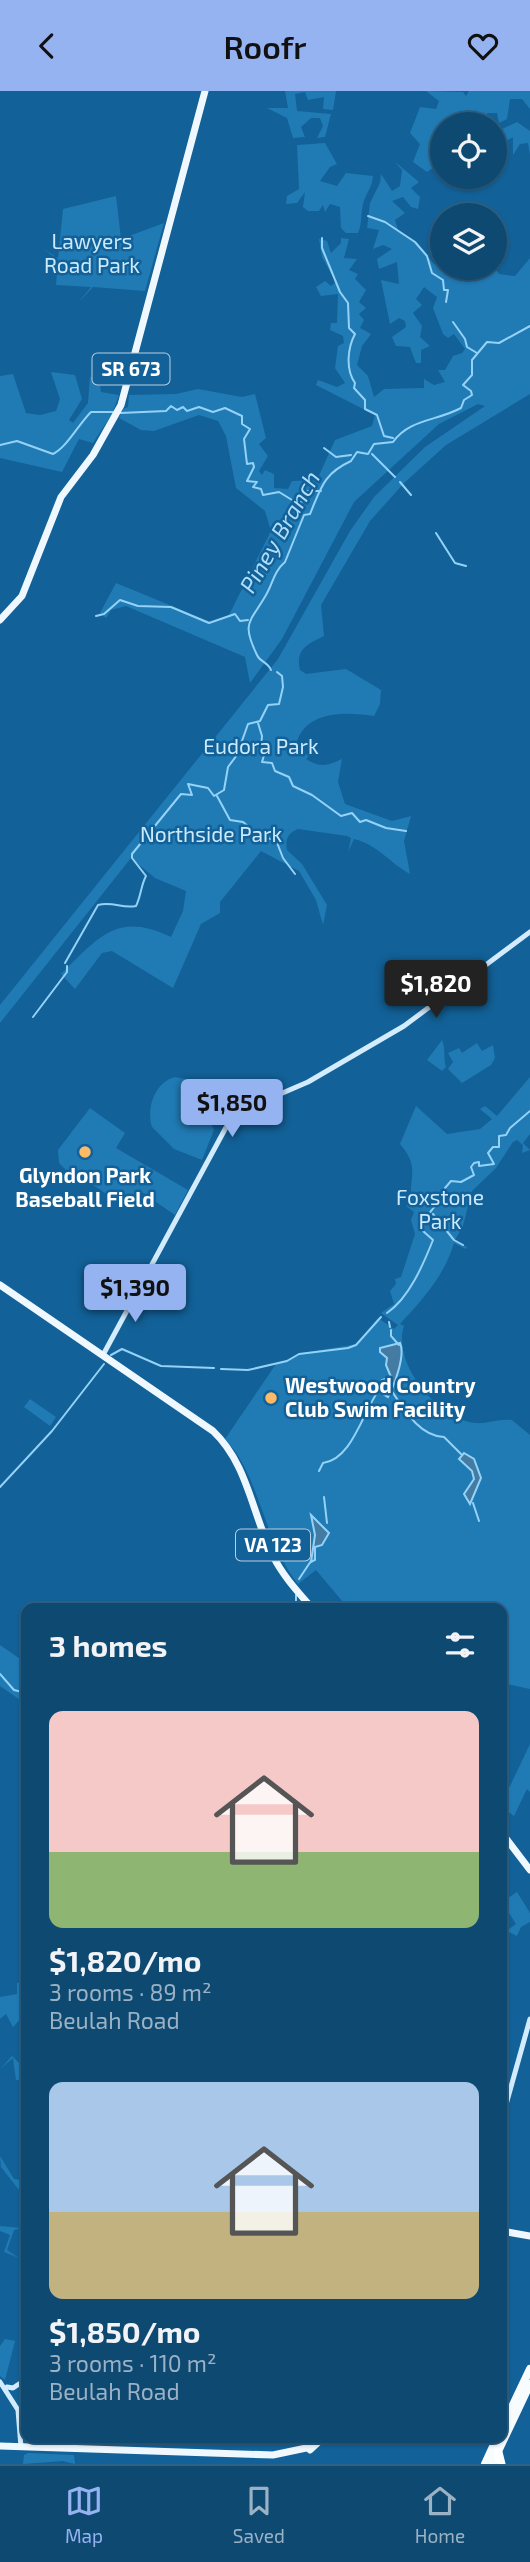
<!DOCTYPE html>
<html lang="en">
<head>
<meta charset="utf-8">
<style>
	body { margin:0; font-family:"Exo 2",sans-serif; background:#1c537a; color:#f1f3f6; height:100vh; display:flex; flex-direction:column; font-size:26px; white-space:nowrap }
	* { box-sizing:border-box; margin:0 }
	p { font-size:23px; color:#9bb2c4 }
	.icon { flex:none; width:38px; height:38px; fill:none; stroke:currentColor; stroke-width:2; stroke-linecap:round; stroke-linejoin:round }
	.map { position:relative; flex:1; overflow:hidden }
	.details { position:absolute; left:21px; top:1512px; width:486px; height:840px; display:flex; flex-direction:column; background:#0e4972; border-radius:14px; box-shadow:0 2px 5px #0004,0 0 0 2px #2e6184 }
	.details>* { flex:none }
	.tools { position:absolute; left:430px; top:21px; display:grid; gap:14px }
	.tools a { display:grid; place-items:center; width:77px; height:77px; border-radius:50%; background:#0e4972; box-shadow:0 2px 5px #0004,0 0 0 2px #2e6184; font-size:35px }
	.price { position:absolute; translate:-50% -60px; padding:0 16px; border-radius:7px; background:#95b2f1; color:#111; font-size:23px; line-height:46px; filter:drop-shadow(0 2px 4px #0008) }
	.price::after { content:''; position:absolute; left:50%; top:42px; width:21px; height:16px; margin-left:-10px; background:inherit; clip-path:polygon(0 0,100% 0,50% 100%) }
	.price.active { background:#222; color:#fff }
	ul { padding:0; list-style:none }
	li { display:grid; align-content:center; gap:14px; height:371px; padding:0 28px }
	li span { display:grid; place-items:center; height:217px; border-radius:14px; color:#555 }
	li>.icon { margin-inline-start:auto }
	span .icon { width:126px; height:126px; fill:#fffc; stroke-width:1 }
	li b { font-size:30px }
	h2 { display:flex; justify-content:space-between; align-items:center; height:84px; padding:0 28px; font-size:30px }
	header { display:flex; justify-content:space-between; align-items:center; height:91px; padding:0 28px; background:#95b2f1; color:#111; font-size:32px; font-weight:600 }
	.menu { display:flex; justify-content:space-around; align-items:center; height:98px; border-top:2px solid #2e6184; background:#0e4972; font-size:19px; color:#9bb2c4 }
	.menu a { display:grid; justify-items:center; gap:4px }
	.menu .active { color:#95b2f1 }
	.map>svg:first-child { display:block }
</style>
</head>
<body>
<header><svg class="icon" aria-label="back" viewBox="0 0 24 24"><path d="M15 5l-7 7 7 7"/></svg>Roofr<svg class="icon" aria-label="heart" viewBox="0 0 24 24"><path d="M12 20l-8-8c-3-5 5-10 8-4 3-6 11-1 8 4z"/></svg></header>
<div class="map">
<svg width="530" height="2373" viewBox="0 0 530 2373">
	<rect width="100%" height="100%" fill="#126198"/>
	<path fill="#207bb5" d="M 285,0 L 336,0 L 333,19 L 323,18 L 324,6 L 308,9 L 305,1 L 295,3 L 297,20 L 331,23 L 325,46 L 317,47 L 323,35 L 320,27 L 311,27 L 301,36 L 305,46 L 293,47 L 287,27 L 267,17 L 288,17 Z
		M 426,0 L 463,1 L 466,5 L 469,0 L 530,0 L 530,18 L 522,8 L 510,8 L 507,28 L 499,32 L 497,22 L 487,22 L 488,33 L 443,33 L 443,37 L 434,39 L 431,47 L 436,51 L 443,48 L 443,70 L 427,81 L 413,71 L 420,53 L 410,42 L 420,16 L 436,18 L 439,10 Z
		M 517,31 L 530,40 L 530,64 L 528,52 L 520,53 L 513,64 L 513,46 L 500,54 L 497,48 L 500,39 Z
		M 325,52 L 337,73 L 330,76 L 320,90 L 337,95 L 346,82 L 373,85 C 372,95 369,98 365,107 C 360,118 363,131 358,142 L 346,142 L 341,137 L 340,116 L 330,113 L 325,121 L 323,114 L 319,120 L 308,120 L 303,116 L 305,101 L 297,112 L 286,113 L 287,105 L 299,98 L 297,54 Z
		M 394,70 L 419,91 L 411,97 L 420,106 L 418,118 L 411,116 L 403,106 L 392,110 L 405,122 L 395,129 L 398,139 L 415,150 L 434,173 L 443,174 L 444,183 L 460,184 L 460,177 L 495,177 L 499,183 L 515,185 L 530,167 L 530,303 L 446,354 L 404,392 L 370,430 L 321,514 L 324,545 C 308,553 295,558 300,579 L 306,583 L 346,578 L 381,599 L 380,613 L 374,625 C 347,621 308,619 297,650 L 304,665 L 312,658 L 314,660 L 306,668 C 320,677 327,675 342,668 L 338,691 L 345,713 L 392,730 L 411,725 L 404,750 L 410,783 C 391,773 378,754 354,748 L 348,761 L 351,747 L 347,745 L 298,738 C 288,742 285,748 287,759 L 302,773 L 327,814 L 323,834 L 316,809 L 299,780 L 261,760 L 220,811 L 220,822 L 201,833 L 173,897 L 112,860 L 102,862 L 75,898 L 61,883 C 99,846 117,820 171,846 L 183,820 L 186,800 L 155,787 L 131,767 L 0,932 L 0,914 L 278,568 L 350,440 L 374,406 L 425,356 L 485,315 L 478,313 L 439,333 L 354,411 L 282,548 L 250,592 L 245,566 L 126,515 L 111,519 L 106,527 L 100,522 L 116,492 L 211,531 L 228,526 L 271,440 L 265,420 L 236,397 L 226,345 L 218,330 L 199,324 L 154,340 L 141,339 L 119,327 L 123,318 L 128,316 L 129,304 L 176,303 L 198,298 L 242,306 L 255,303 L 266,347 L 259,353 L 268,365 L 259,380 L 262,384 L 265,379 L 274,383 L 274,397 L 288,398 L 292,390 L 317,389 L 335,349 L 372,335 L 375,324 L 316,294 L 318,289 L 337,296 L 345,292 L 335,277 L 338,255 L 344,252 L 343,245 L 330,239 L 331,232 L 337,232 L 338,203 L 321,205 L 316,196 L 325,190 L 331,195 L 336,191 L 322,166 L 319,148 L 327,150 L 331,162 L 341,152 L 341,147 L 349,148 L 344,167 L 357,168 L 349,179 L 358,183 L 355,188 L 366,199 L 359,211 L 366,217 L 359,223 L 364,229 L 360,237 L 371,243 L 362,255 L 357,274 L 368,285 L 374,306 L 384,298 L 424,297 L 424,288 L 434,294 L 445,291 L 438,279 L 445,279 L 453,265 L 462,262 L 465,258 L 454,243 L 448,247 L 443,243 L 433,217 L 437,206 L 424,196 L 416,208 L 422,214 L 413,222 L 422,235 L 420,246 L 430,255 L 421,259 L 421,272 L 416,272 L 410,256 L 396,255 L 392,246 L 406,236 L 405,230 L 399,227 L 390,233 L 381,189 L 399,193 L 397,171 L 379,178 L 377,168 L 392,158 L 383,154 L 373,158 L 379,139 L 367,137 L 370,112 L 380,92 L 381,83 L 392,100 L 400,95 L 402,79 Z
		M 116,105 L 121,148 L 164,132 L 145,200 L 93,196 L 77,213 L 91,196 L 56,194 L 58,169 L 42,157 L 58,167 L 63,118 Z
		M 51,281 L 75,284 L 82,308 L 69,329 L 73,332 L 88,312 L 90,286 L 99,287 L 101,301 L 119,304 L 112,323 L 93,352 L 79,348 L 62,381 L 0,367 L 0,285 L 13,283 L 26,322 L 40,324 L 56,320 L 60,308 Z
		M 442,949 C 446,959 443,966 446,976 L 442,980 L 427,969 Z
		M 477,952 L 482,960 L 493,954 L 495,967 L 491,974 L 462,992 L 448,978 L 453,971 L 448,962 L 459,957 L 462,962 Z
		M 175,986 L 185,988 L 213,1017 L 210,1030 L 214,1039 L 202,1069 L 174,1058 L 152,1036 C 146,1017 155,991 175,986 Z
		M 530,986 L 530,1043 L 523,1052 L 530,1059 L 522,1062 L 523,1054 L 517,1049 L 513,1051 L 496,1077 L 472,1100 L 463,1135 L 455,1149 L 467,1156 L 466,1158 L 454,1152 C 444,1186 421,1210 400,1233 L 404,1235 C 392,1271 434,1322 469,1331 C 484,1335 497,1327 512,1329 L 530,1344 L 530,1598 L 502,1592 L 502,1517 L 348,1517 L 316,1479 L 298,1493 C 263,1449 260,1384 225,1348 L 276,1273 L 303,1262 L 357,1253 L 378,1227 L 394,1238 L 398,1234 L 381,1222 L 394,1213 L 390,1200 L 396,1193 L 395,1188 L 401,1186 L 415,1143 L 411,1129 L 414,1121 L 406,1115 L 411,1110 C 409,1085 420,1076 400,1053 L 416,1015 L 447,1043 L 480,1038 L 492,1028 L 480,1018 L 485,1015 L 497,1025 Z
		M 90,1017 L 125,1042 L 116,1057 L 188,1099 L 175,1124 L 140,1100 L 127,1117 L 87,1090 L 68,1087 L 70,1083 L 59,1072 L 58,1059 Z
		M 30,1308 L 56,1326 L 50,1335 L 24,1316 Z
		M 0,1554 L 26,1572 L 26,1613 L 0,1595 Z
		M 530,1653 L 530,1701 L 527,1698 L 514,1725 L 502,1716 L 502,1712 Z
		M 517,1801 L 530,1822 L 530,1831 L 521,1836 L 517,1845 L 509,1841 L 502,1858 L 505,1838 L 502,1835 L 509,1838 L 516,1833 L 502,1811 Z
		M 26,1890 L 26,1922 L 13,1936 L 6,1923 L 0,1928 L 0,1906 L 17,1903 L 17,1892 Z
		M 12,1965 L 26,1979 L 26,1988 L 16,1989 L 13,1967 L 0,1978 Z
		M 0,2065 L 14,2088 L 26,2090 L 26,2108 L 1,2076 Z
		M 26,2126 L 25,2136 L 14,2139 L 7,2159 L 19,2167 L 4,2161 L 10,2144 L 0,2140 L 0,2135 L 21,2137 Z
		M 5,2248 L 15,2250 L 5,2289 L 0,2285 L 0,2255 Z
		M 28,2362 L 74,2364 L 75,2373 L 63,2370 L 23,2373 L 24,2364 Z"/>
	<path fill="#437ba2" stroke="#95d2f7" stroke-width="2" d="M 400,1252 C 406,1265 393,1297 388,1306 L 376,1299 L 382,1289 L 391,1286 L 386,1274 L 387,1267 L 380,1261 L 380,1257 Z
		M 464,1362 L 474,1368 L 481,1387 L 470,1413 L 464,1403 L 474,1388 L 472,1380 L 459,1368 Z
		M 311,1424 L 329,1442 L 322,1454 L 315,1456 L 315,1469 L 311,1471 L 315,1444 Z"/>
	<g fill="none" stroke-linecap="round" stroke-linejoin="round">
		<path stroke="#95d2f7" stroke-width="2" d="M 368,125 L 385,131 L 415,151 L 427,165 L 432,182 L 443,189 L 444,199 L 448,199 L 446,211
			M 322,147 L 322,157 L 340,201 L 348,212 L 349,237 L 355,243 C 348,256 345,278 355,292 L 354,297 L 365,309 L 365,318 L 377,324 L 384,345 L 393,347
			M 453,231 L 465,248 L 467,256 L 477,262
			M 120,322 L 166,320 L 171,315 L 177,319 L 183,316 L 187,320 L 199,316 L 213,321 L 225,317 L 242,325 L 242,333 L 250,338 L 244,348 L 247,373 L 253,372 L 254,376 L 247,390 L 257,391 L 253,396 L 261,398 L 263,404 L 279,401 L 297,412 L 304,410 L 307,400 L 321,400
			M 0,354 L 17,350 L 53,363 C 67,356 78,334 91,321 L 113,321
			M 324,357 L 336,366 L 351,364
			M 372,363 L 395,386
			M 400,391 L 411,404
			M 436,442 L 455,472 L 466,475
			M 96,525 L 104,523 L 120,509 L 138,515 L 171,516 L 209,532 L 235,523 L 240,530 L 248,529
			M 271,579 C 268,571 260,571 257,564 C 241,531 250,532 266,504 C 273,492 274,480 285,471 L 304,424 L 310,423 C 321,397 323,383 351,370 L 357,361 L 368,363 L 374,353 L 393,351 C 409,328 437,330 461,317 L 464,309 L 472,304 L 471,300 L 463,294 L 472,284 L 472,269 L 487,251 L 499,252 L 530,235
			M 258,632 L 262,645 L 261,657 L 266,658 L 262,671 L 272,672 L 275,680 L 289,686 L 293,695 L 312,704 L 341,725 L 352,722 L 360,731 L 366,729 L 386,737 L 406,740
			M 217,705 L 230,729 L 243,731 L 261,746 L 276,749 L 283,767 L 295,783
			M 65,872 L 98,814 C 113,810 122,818 136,815 C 141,805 141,794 146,785 L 132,767 L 132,763 L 181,703 L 192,704 L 188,693 L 208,697 L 214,705 L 224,699 L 228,676 L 237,664 L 248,633 L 260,630 L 268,614 L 279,613 L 283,596 L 282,585 L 277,581
			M 33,926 L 67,881 L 67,875
			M 433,1123 L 454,1149 L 463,1154
			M 387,1222 C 409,1207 423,1174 433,1149 L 423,1140 C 423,1128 434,1114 444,1108 L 445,1097 L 451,1090 L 461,1091 L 474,1084 L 471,1076 L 474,1072 L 479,1071 L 479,1075 L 494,1073 L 488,1062 L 493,1056 L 499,1056 L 499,1045 L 506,1044 L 510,1037 L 530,1020
			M 389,1231 L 390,1236
			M 391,1239 L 391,1245 L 399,1254
			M 111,1264 L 122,1258 L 161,1275 L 214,1277
			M 221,1278 L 248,1279 L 287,1270 L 299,1263 L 348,1257 L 356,1254 L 381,1226
			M 391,1299 C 404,1318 419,1345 444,1346 L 461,1363
			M 319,1380 L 323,1372 C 352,1369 363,1320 379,1299
			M 0,1396 L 52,1340 L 104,1273
			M 324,1406 L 327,1432
			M 473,1412 L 479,1430
			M 299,1488 L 311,1470
			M 296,1504 L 296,1517
			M 0,1583 L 14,1599 L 26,1602"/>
		<path stroke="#d2ecfd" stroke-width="5" d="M 103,1264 L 230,1029 L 243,1019 L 308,991 L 404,935 L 530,841
			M 502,2028 L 530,1928
			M 0,2291 L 18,2319 L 21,2356
			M 7,2296 L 13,2297 L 19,2293"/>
		<path stroke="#eff8ff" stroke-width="7" d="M 0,529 L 22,505 L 61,406 L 93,364 L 121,314 L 205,0
			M 0,1194 L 213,1340 C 248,1373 252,1423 273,1465 C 283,1485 298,1501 312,1517
			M 502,1742 L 530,1779
			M 502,2140 L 530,2145
			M 0,2355 L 273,2364 L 311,2356
			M 310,2359 L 323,2347"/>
		<path stroke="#f7fcff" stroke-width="8" d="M 502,2337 L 530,2278
			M 485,2373 L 497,2347
			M 492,2373 L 530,2293"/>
		<path stroke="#fff" stroke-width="9" d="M 498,2361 L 501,2373"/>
	</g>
	<g fill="#ffba65" stroke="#126198" stroke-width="2.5">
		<circle cx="85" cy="1061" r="7"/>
		<circle cx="271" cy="1307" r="7"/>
	</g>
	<g text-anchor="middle" stroke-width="5" stroke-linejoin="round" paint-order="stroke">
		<g fill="#126198" stroke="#b8d0e0" stroke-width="2">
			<rect x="92.5" y="262.5" width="77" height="31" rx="5"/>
			<rect x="236" y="1438.5" width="74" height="31" rx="5"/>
		</g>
		<g font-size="19" font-weight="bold" fill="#fff">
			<text x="131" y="285">SR 673</text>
			<text x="273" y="1461">VA 123</text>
		</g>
		<g font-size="21" fill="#cbeafd" stroke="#126198">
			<text x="92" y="158">Lawyers<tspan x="92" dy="24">Road Park</tspan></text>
			<text x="261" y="663">Eudora Park</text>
			<text x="211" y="751">Northside Park</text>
			<text x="440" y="1114">Foxstone<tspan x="440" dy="24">Park</tspan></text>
		</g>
		<g font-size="21" font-weight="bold" fill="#fff" stroke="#126198">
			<text x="85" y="1092">Glyndon Park<tspan x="85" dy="24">Baseball Field</tspan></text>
			<text x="285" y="1302" text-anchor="start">Westwood Country<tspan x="285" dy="24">Club Swim Facility</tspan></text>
		</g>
		<g font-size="23" font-style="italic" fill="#afddfa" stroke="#126198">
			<text transform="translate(280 441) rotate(-60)" y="8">Piney Branch</text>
		</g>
	</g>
</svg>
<div class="tools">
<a><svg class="icon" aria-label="locate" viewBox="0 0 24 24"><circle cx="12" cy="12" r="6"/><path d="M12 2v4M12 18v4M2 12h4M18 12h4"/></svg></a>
<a><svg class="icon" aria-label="layers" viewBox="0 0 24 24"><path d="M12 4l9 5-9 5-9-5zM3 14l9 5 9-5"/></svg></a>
</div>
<b class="price active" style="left:436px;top:929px">$1,820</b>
<b class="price" style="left:232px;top:1048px">$1,850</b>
<b class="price" style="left:135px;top:1233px">$1,390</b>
<section class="details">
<h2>3 homes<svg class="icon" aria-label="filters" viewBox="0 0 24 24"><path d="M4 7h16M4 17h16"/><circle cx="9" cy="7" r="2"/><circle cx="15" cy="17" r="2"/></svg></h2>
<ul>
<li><span style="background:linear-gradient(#f6c9c9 65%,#8fb573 0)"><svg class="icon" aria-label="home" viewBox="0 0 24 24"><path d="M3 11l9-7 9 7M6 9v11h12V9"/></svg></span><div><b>$1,820/mo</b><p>3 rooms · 89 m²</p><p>Beulah Road</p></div></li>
<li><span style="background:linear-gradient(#a9c7e8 60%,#c2b280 0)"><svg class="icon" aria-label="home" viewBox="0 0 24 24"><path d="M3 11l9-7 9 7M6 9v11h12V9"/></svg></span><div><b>$1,850/mo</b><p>3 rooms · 110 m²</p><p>Beulah Road</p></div></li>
</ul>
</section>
</div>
<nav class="menu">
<a class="active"><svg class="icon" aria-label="map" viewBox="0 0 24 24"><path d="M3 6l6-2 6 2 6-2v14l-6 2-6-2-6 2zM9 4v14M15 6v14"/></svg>Map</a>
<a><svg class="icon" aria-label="saved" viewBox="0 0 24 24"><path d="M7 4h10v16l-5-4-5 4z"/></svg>Saved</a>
<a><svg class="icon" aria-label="home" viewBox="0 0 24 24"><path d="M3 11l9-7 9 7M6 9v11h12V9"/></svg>Home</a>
</nav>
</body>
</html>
